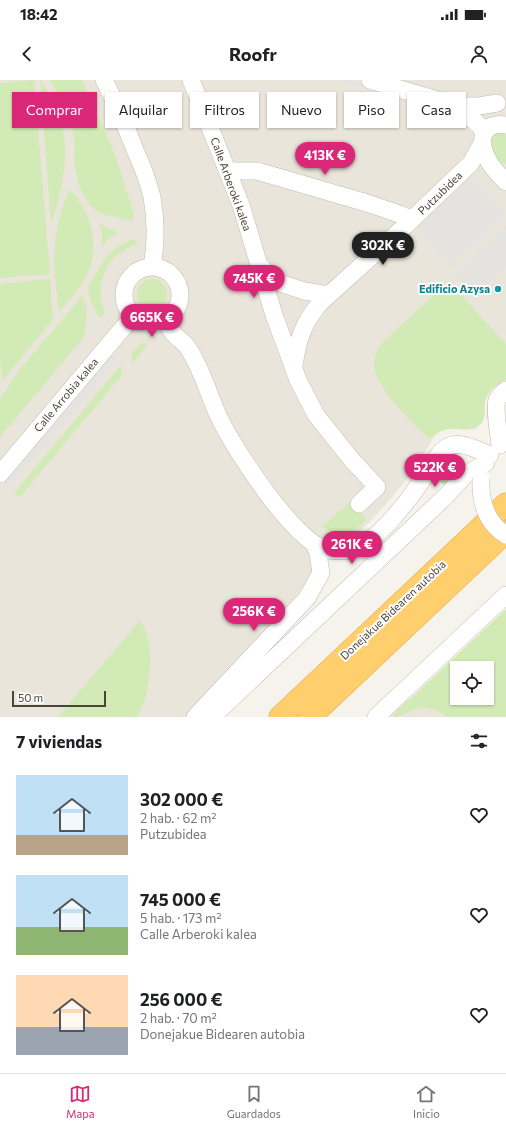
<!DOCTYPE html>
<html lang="es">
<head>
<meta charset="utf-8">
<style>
	body { margin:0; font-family:Commissioner,sans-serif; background:#f6f6f6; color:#202124; height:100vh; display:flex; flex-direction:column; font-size:15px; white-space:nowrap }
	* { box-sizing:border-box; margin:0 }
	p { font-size:13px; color:#757577 }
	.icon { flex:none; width:22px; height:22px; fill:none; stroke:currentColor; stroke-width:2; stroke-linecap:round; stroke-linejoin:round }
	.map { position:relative; height:637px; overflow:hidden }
	.details { display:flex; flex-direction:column; background:#fff; flex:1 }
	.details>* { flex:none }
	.guide { position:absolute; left:12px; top:12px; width:482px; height:36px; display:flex; gap:8px }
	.controls { position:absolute; left:450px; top:581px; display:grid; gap:8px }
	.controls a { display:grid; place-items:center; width:44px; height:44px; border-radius:0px; background:#fff; box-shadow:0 1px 3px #0004; font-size:20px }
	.scale { position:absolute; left:12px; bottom:10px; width:94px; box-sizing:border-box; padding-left:4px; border:2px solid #4b4439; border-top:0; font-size:11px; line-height:14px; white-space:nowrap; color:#4b4439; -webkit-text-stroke:3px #fff; paint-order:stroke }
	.price { position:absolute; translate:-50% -34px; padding:0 9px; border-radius:14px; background:#db2777; color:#fff; font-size:13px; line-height:26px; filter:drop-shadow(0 1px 2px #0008) }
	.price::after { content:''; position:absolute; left:50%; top:24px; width:12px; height:9px; margin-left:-6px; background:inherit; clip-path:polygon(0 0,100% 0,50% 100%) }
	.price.selected { background:#222; color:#fff }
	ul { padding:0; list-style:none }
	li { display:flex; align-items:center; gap:12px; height:100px; padding:0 16px }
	li span { display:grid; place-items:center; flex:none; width:112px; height:80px; border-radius:0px; color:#555 }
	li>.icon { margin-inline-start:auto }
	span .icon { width:48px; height:48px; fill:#fffc; stroke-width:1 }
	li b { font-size:17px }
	h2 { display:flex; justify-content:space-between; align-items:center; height:48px; padding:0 16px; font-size:17px }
	.tag { padding:0 14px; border-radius:0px; background:#fff; box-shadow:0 1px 3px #0004; font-size:14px; line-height:36px }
	.tag.selected { background:#db2777; color:#fff }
	.status { display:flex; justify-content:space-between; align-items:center; height:28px; padding:0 20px; background:#fff; direction:ltr }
	.status svg { height:11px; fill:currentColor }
	header { display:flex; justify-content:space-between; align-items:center; height:52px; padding:0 16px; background:#fff; font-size:18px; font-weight:700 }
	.tab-bar { display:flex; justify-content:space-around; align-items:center; height:56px; border-top:1px solid #e0e0e0; background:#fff; font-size:11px; color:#757577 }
	.tab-bar a { display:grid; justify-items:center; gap:2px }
	.tab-bar .selected { color:#db2777 }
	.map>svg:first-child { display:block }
</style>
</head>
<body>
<div class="status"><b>18:42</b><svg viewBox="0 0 49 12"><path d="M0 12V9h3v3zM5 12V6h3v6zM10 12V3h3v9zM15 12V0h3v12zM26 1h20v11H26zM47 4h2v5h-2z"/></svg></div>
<header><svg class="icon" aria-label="back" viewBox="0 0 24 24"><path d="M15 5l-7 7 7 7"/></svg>Roofr<svg class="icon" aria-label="person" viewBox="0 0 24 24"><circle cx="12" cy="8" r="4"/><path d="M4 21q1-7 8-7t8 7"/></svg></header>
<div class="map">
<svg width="506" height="637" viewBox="0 0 506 637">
	<rect width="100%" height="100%" fill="#f6f3ec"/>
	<path fill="#eae5da" d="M 0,0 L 506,0 L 506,300 L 492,309 L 485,321 L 485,333 L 482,343 L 475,349 L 468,350 L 449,349 L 442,350 L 436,354 L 417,385 L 398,410 L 372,440 L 356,454 L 350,457 L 337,459 L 299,456 L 308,469 L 312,491 L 307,503 L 188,637 L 0,637 Z
		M 428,615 L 458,637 L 385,637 L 402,621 Z"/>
	<path fill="#d2eab5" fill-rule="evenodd" d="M 34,0 L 50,194 L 0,198 L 0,3 Z
		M 40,0 C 75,46 68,90 52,141 L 51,141 L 50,129 Z
		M 49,0 L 82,0 C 98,37 117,74 127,113 C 130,121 134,132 134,140 C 127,141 122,139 116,137 C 110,136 103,135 98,132 C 84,123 76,101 75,86 C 73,75 76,64 73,52 C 69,33 61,16 49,0 Z
		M 506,50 L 506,83 L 505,84 L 496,82 L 488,56 Z
		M 69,110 L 70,110 C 92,131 100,167 87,195 C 80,209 69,221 59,232 C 56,204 51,176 57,149 C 59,135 64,123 69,110 Z
		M 99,143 L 108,148 L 118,152 L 108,159 L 102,167 L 102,153 Z
		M 134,159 L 137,162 L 136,164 C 129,168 121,171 115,177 C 101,191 96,214 105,232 L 100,238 C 94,230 86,215 89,205 C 103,183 107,167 134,159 Z
		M137 214a15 15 0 1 1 30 0a15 15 0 1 1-30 0Z
		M 50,199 L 53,240 L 2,301 L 0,276 L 0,204 Z
		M 448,201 L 506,264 L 506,300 C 497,304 487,311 485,321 C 483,329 487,338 480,344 C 471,353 460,347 448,349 C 441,350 435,355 429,359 C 414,344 382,314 376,294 C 372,284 375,273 380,265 Z
		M 82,216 C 90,228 87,245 83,258 L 0,357 L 0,319 L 17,293 Z
		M 141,263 L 148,264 L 132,284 L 132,273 Z
		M 121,285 L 122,295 L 20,417 L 14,413 Z
		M 455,375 C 464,376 463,385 459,392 C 456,397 449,402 445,406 L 435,396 L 444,382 Z
		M 350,422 L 367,439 C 352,453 341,461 322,447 Z
		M 506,529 L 506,637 L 447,637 C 438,630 426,624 415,629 C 408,631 402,637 394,637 L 393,635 ZM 457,588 L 487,588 L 487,618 L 457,618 Z
		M 140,540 C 142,544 145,549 147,554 C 154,577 150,616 137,637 L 58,637 Z"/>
	<path fill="#e5e3e0" d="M 336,0 L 350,0 L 443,28 L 442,32 Z
		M 393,0 L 407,0 L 453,14 L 451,18 Z
		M 472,95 L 506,132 L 506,135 L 451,187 L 416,149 Z
		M 506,145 L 506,187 L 474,217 L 454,194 Z
		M 111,274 L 118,279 L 9,408 L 2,402 Z"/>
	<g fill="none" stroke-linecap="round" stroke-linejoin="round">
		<g stroke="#c2bbae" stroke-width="18">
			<path id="minor" d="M 104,0 C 116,23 126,46 135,70 C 142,85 148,101 152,117 C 156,139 156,164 152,187
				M 191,0 L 241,125 L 274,235 L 298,300 L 316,335 L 351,379 L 377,407 L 359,424
				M 370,0 L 457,26 L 479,26 L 497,23
				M 457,26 L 479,45 L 484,53
				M 506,45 C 481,41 478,62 488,80 C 492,88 500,96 506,102
				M 228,91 L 257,91 L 367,123 L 402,135 L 411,140
				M 260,186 L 277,202 L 304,211 L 329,215
				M124 215a28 28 0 1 1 56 0a28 28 0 1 1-56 0Z
				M 166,241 C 168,245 170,250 174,254 C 178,259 185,263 188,268 C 202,289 208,313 218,335 C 232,366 295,464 328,470 C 337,471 344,472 352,470 C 377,463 411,417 425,396 C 431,387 438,372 447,367 C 460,360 478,370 490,375
				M 294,286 C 298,258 303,243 321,222 L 404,147 L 471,83 L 482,63
				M 500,365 C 499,354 494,329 497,320 C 499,316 503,312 506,310
				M 0,394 L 133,236
				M 195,637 L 307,518 L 321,493 L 318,473 L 314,464
				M 212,637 L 446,416 L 465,395 L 486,383
				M 376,637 L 506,515"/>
		</g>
		<g stroke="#e0a43c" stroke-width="23">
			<path id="highway" d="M 280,637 L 506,424
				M 310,637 L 506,452"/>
		</g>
		<use href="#minor" stroke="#fff" stroke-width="17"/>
		<use href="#highway" stroke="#ffcf6e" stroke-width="22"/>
		<g stroke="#c2bbae" stroke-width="18" stroke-linecap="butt">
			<path id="minor-bridge" d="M 481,398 C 480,420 485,442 506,455"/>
		</g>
		<use href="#minor-bridge" stroke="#fff" stroke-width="17"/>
	</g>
	<circle fill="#0f9aa8" stroke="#fff" stroke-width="1.5" cx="498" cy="209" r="4"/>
	<g text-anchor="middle" stroke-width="4" stroke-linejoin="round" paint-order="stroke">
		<g font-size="11" fill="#4b4439" stroke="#fff">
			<text transform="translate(231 104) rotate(70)" y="4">Calle Arberoki kalea</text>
			<text transform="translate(440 113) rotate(-44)" y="4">Putzubidea</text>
			<text transform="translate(66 315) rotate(-50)" y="4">Calle Arrobia kalea</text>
			<text transform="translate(393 530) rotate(-43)" y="4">Donejakue Bidearen autobia</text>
		</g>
		<g font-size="11" font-weight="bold" fill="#0d838f" stroke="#fff" text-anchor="end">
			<text x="490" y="213">Edificio Azysa</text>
		</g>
	</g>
</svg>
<div class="controls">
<a><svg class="icon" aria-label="locate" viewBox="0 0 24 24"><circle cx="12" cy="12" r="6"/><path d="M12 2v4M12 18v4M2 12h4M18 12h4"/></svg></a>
</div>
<div class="scale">50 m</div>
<b class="price" style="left:325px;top:96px">413K €</b>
<b class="price selected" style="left:383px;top:186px">302K €</b>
<b class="price" style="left:254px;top:219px">745K €</b>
<b class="price" style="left:152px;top:258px">665K €</b>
<b class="price" style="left:435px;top:408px">522K €</b>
<b class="price" style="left:352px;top:485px">261K €</b>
<b class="price" style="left:254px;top:552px">256K €</b>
<div class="guide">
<a class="tag selected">Comprar</a>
<a class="tag">Alquilar</a>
<a class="tag">Filtros</a>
<a class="tag">Nuevo</a>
<a class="tag">Piso</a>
<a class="tag">Casa</a>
</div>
</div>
<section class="details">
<h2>7 viviendas<svg class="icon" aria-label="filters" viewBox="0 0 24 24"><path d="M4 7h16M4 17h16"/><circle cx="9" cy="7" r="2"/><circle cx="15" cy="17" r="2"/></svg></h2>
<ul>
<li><span style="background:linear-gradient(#bfe0f5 75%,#b9a48a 0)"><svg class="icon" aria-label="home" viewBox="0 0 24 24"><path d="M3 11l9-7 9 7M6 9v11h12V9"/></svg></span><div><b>302 000 €</b><p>2 hab. · 62 m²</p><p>Putzubidea</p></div><svg class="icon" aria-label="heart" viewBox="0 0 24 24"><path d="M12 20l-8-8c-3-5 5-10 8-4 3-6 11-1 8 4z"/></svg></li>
<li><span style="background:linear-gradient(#bfe0f5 65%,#8fb573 0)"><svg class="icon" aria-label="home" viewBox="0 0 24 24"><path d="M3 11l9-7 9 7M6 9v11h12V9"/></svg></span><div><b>745 000 €</b><p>5 hab. · 173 m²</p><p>Calle Arberoki kalea</p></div><svg class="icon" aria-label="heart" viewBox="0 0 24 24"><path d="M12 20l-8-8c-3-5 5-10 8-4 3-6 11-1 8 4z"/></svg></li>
<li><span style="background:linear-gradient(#ffd9b3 65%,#9aa5b1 0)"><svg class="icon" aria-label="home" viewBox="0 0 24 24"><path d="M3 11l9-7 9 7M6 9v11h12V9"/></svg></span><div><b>256 000 €</b><p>2 hab. · 70 m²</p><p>Donejakue Bidearen autobia</p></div><svg class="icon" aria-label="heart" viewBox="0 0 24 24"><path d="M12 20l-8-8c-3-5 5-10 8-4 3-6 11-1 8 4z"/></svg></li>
</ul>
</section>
<nav class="tab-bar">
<a class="selected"><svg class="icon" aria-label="map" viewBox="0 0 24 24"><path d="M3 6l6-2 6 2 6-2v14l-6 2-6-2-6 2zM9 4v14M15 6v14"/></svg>Mapa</a>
<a><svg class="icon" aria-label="saved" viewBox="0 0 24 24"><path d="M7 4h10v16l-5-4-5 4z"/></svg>Guardados</a>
<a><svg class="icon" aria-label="home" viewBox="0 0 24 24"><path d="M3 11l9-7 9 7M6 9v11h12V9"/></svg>Inicio</a>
</nav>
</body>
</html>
